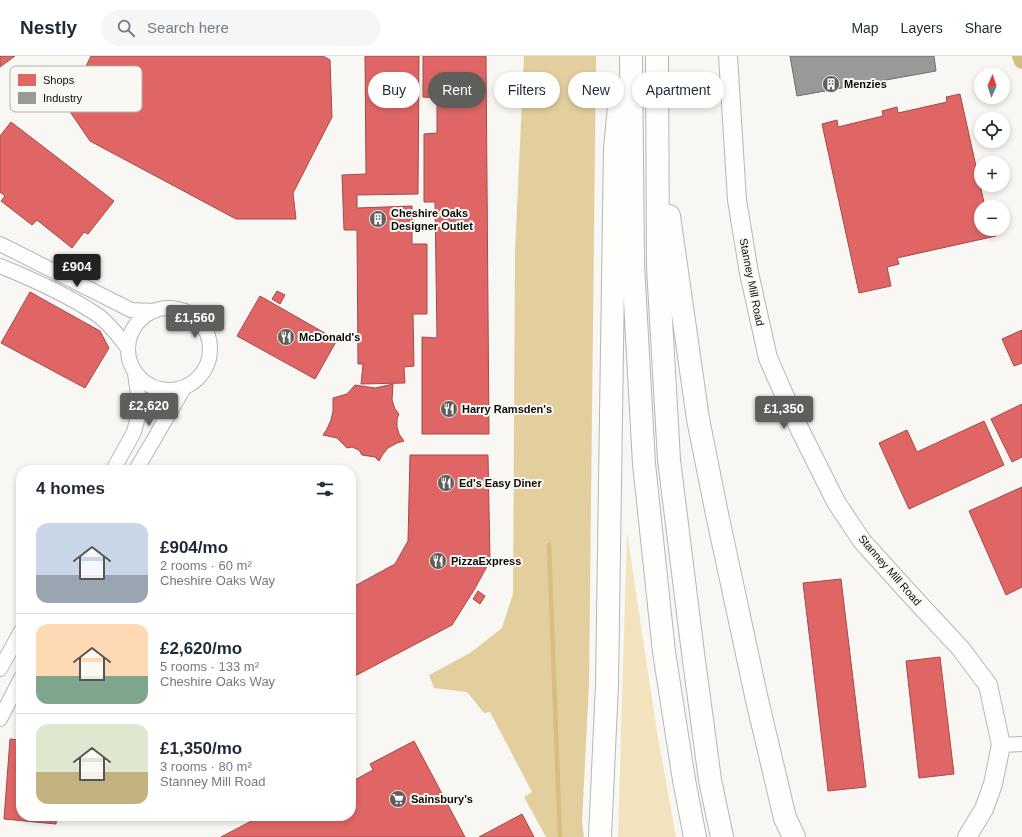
<!DOCTYPE html>
<html lang="en">
<head>
<meta charset="utf-8">
<style>
	body { margin:0; font-family:Helvetica,sans-serif; background:#f6f6f7; color:#1f2937; height:100vh; display:flex; flex-direction:column; font-size:15px; white-space:nowrap }
	* { box-sizing:border-box; margin:0 }
	p { font-size:13px; color:#747a83 }
	.icon { flex:none; width:22px; height:22px; fill:none; stroke:currentColor; stroke-width:2; stroke-linecap:round; stroke-linejoin:round }
	.map { position:relative; flex:1; overflow:hidden }
	.side { position:absolute; left:16px; top:409px; width:340px; height:356px; display:flex; flex-direction:column; background:#fff; border-radius:16px; box-shadow:0 2px 6px #0003 }
	.side>* { flex:none }
	.top-card { position:absolute; left:368px; top:16px; width:380px; height:36px; display:flex; gap:8px }
	.needle { width:26px; rotate:3deg }
	.tools { position:absolute; left:974px; top:12px; display:grid; gap:8px }
	.tools a { display:grid; place-items:center; width:36px; height:36px; border-radius:50%; background:#fff; box-shadow:0 2px 6px #0003; font-size:20px }
	.price { position:absolute; translate:-50% -34px; padding:0 9px; border-radius:4px; background:#5f5e5b; color:#fff; font-size:13px; line-height:26px; filter:drop-shadow(0 1px 2px #0008) }
	.price::after { content:''; position:absolute; left:50%; top:24px; width:12px; height:9px; margin-left:-6px; background:inherit; clip-path:polygon(0 0,100% 0,50% 100%) }
	.price.selected { background:#222; color:#fff }
	ul { padding:0; list-style:none }
	li { display:flex; align-items:center; gap:12px; height:100px; padding:0 20px }
	li+li { border-top:1px solid #e0e1e3 }
	li span { display:grid; place-items:center; flex:none; width:112px; height:80px; border-radius:12px; color:#555 }
	li>.icon { margin-inline-start:auto }
	span .icon { width:48px; height:48px; fill:#fffc; stroke-width:1 }
	li b { font-size:17px }
	h2 { display:flex; justify-content:space-between; align-items:center; height:48px; padding:0 20px; font-size:17px }
	.tag { padding:0 14px; border-radius:18px; background:#fff; box-shadow:0 2px 6px #0003; font-size:14px; line-height:36px }
	.tag.selected { background:#5f5e5b; color:#fff }
	header { display:flex; align-items:center; gap:24px; box-sizing:border-box; height:56px; padding:0 20px; background:#fff; border-bottom:1px solid #e0e1e3 }
	header strong { font-size:19px }
	nav { display:flex; gap:22px; margin-inline-start:auto; font-size:14px }
	.search { width:280px; height:36px; background:#f6f6f7; display:flex; align-items:center; gap:10px; box-sizing:border-box; padding:0 14px; border-radius:22px; color:#747a83; font-size:15px }
	.map>svg:first-child { display:block }
</style>
</head>
<body>
<header>
<strong>Nestly</strong>
<div class="search"><svg class="icon" aria-label="search" viewBox="0 0 24 24"><circle cx="10" cy="10" r="6"/><path d="M15 15l6 6"/></svg>Search here</div>
<nav><a>Map</a><a>Layers</a><a>Share</a></nav>
</header>
<div class="map">
<svg width="1022" height="781" viewBox="0 0 1022 781">
	<rect width="100%" height="100%" fill="#f9f7f4"/>
	<path fill="#f2e3be" d="M 627,476 L 657,676 L 676,781 L 618,781 Z"/>
	<path fill="#e3cf9e" d="M 524,0 L 596,0 L 589,628 L 582,766 L 584,781 L 546,781 L 524,741 L 532,736 L 490,656 L 484,657 L 467,636 L 434,632 L 429,619 L 470,597 L 502,572 L 513,538 L 515,196 Z"/>
	<path fill="#e06666" stroke="#a04b4a" d="M 0,0 L 15,0 L 0,11 Z
		M 91,0 L 323,0 L 330,4 L 332,61 L 293,137 L 296,163 L 236,163 L 90,85 L 60,41 L 77,29 Z
		M 365,0 L 419,0 L 418,138 L 357,139 L 357,152 L 412,150 L 412,188 L 427,188 L 427,258 L 413,258 L 414,310 L 404,311 L 405,327 L 361,328 L 363,308 L 358,308 L 357,174 L 344,174 L 342,119 L 366,118 Z
		M 423,0 L 486,0 L 489,378 L 422,378 L 422,281 L 437,282 L 435,146 L 424,146 L 424,78 L 437,77 L 437,42 L 423,41 Z
		M 960,38 L 985,151 L 981,151 L 981,173 L 995,173 L 996,180 L 897,202 L 899,208 L 887,211 L 891,230 L 859,237 L 822,68 L 837,64 L 838,71 L 883,60 L 882,55 L 897,51 L 898,57 L 947,46 L 946,41 Z
		M 11,66 L 114,145 L 88,178 L 84,176 L 72,192 L 37,164 L 32,169 L 1,145 L 5,140 L 0,136 L 0,80 Z
		M 277,235 L 285,239 L 280,248 L 272,243 Z
		M 30,236 L 100,275 L 109,292 L 85,332 L 1,287 Z
		M 260,240 L 337,284 L 315,323 L 237,280 Z
		M 1022,274 L 1022,307 L 1014,310 L 1002,283 Z
		M 393,328 L 392,344 L 395,353 L 399,358 L 397,363 L 397,371 L 399,378 L 404,385 L 397,387 L 388,392 L 383,398 L 379,405 L 375,401 L 362,399 L 359,394 L 352,391 L 347,392 L 337,382 L 323,379 L 327,373 L 331,364 L 333,355 L 333,342 L 347,338 L 355,329 L 375,332 Z
		M 1022,348 L 1022,401 L 1012,406 L 991,363 Z
		M 984,365 L 1004,409 L 909,453 L 879,387 L 907,374 L 917,396 Z
		M 410,399 L 488,399 L 490,505 L 474,534 L 452,569 L 351,622 L 351,532 L 395,508 L 408,485 Z
		M 1022,431 L 1022,531 L 1006,539 L 969,455 Z
		M 841,523 L 866,731 L 828,735 L 803,527 Z
		M 478,535 L 485,540 L 480,548 L 473,543 Z
		M 940,601 L 954,718 L 919,722 L 906,605 Z
		M 10,683 L 21,684 L 21,760 L 57,760 L 56,768 L 4,763 Z
		M 414,685 L 465,781 L 221,781 L 261,760 L 351,760 L 351,726 L 373,714 L 370,708 Z
		M 522,758 L 534,781 L 479,781 Z"/>
	<path fill="#999" stroke="#6f6e6e" d="M 790,0 L 934,0 L 936,15 L 797,40 Z"/>
	<g fill="none" stroke-linecap="round" stroke-linejoin="round">
		<path stroke="#d6bd80" stroke-width="4.5" d="M 549,489 L 560,781"/>
		<path stroke="#d6bd80" stroke-width="16" d="M 1020,0 L 1022,5"/>
		<g stroke="#b7b6b3" stroke-width="16">
			<path id="minor" d="M 0,188 L 131,254 L 154,255
				M 0,210 C 32,223 66,238 96,258 C 108,266 118,279 127,291
				M128 293a41 41 0 1 1 82 0a41 41 0 1 1-82 0Z
				M 113,414 L 134,376 L 140,353 L 135,317
				M 136,414 L 184,332
				M 0,613 L 21,575
				M 0,663 L 21,622
				M 1001,689 L 1022,688"/>
		</g>
		<g stroke="#b7b6b3" stroke-width="20">
			<path id="tertiary" d="M 728,0 L 737,144 L 749,217 L 768,302 L 798,370 L 836,446 L 862,485 L 909,537 L 961,593 L 988,629 L 1001,689 L 993,728 L 984,753 L 967,781"/>
		</g>
		<g stroke="#b7b6b3" stroke-width="24">
			<path id="motorway" d="M 631,0 L 633,208 L 644,408 L 664,596 L 684,724 L 695,781
				M 657,0 L 658,211 L 669,404 L 693,597 L 710,724 L 722,781
				M 669,160 L 698,363 L 717,458 L 757,644 L 785,762 L 794,781
				M 600,781 L 607,628 L 615,92 L 619,51"/>
		</g>
		<use href="#minor" stroke="#fefefd" stroke-width="14"/>
		<use href="#tertiary" stroke="#fefefd" stroke-width="18"/>
		<use href="#motorway" stroke="#fefefd" stroke-width="22"/>
	</g>
	<defs>
		<g id="building-disc" transform="scale(0.9)"><circle r="9.5" fill="#5f5e5b" stroke="#faf8f3"/><path d="M-4-6H4V6H1V3H-1V6H-4ZM-2.5-4.3h1.7v1.8h-1.7ZM.8-4.3h1.7v1.8H.8ZM-2.5-1h1.7V.8h-1.7ZM.8-1h1.7V.8H.8Z" fill="#fff"/></g>
		<g id="restaurant-disc" transform="scale(0.9)"><circle r="9.5" fill="#5f5e5b" stroke="#faf8f3"/><path d="M-5-6h1v4h1v-4h1v4h1v-4h1v5L-1.5 .5V6h-2V.5L-5-1ZM5-6V6H3V1.5H1.5Q1.5-4 5-6Z" fill="#fff"/></g>
		<g id="supermarket-disc" transform="scale(0.9)"><circle r="9.5" fill="#5f5e5b" stroke="#faf8f3"/><path d="M-6-5.5h2.5l.6 2H6L4.5 2H-2.5L-4.4-4H-6ZM-1.5 3.2a1.3 1.3 0 1 0 .1 0ZM3 3.2a1.3 1.3 0 1 0 .1 0Z" fill="#fff"/></g>
	</defs>
	<g fill-rule="evenodd">
		<use href="#building-disc" x="831" y="28"/>
		<use href="#building-disc" x="378" y="163"/>
		<use href="#restaurant-disc" x="286" y="281"/>
		<use href="#restaurant-disc" x="449" y="353"/>
		<use href="#restaurant-disc" x="446" y="427"/>
		<use href="#restaurant-disc" x="438" y="505"/>
		<use href="#supermarket-disc" x="398" y="743"/>
	</g>
	<g text-anchor="middle" stroke-width="4" stroke-linejoin="round" paint-order="stroke">
		<g font-size="11" font-weight="bold" fill="#0c0b09" stroke="#faf8f3" text-anchor="start">
			<text x="844" y="32">Menzies</text>
			<text x="391" y="161">Cheshire Oaks<tspan x="391" dy="13">Designer Outlet</tspan></text>
			<text x="299" y="285">McDonald's</text>
			<text x="462" y="357">Harry Ramsden's</text>
			<text x="459" y="431">Ed's Easy Diner</text>
			<text x="451" y="509">PizzaExpress</text>
			<text x="411" y="747">Sainsbury's</text>
		</g>
		<g font-size="11" fill="#0c0b09" stroke="#faf8f3">
			<text transform="translate(752 226) rotate(79)" y="4">Stanney Mill Road</text>
			<text transform="translate(890 514) rotate(49)" y="4">Stanney Mill Road</text>
		</g>
	</g>
	<rect x="10" y="10" width="132" height="46" rx="6" fill="#faf8f3" stroke="#b3b1ad" stroke-width="1"/>
	<rect x="18" y="18" width="18" height="12" fill="#e06666"/>
	<rect x="18" y="36" width="18" height="12" fill="#999"/>
	<g font-size="11" fill="#0c0b09">
		<text x="43" y="28">Shops</text>
		<text x="43" y="46">Industry</text>
	</g>
</svg>
<div class="tools">
<a><svg class="needle" viewBox="-14 -14 28 28"><path d="M0-13l5 13h-10z" fill="#e53935"/><path d="M0 13l5-13h-10z" fill="#747a83"/></svg></a>
<a><svg class="icon" aria-label="locate" viewBox="0 0 24 24"><circle cx="12" cy="12" r="6"/><path d="M12 2v4M12 18v4M2 12h4M18 12h4"/></svg></a>
<a>+</a>
<a>−</a>
</div>
<b class="price selected" style="left:77px;top:232px">£904</b>
<b class="price" style="left:195px;top:283px">£1,560</b>
<b class="price" style="left:149px;top:371px">£2,620</b>
<b class="price" style="left:784px;top:374px">£1,350</b>
<div class="top-card">
<a class="tag">Buy</a>
<a class="tag selected">Rent</a>
<a class="tag">Filters</a>
<a class="tag">New</a>
<a class="tag">Apartment</a>
</div>
<section class="side">
<h2>4 homes<svg class="icon" aria-label="filters" viewBox="0 0 24 24"><path d="M4 7h16M4 17h16"/><circle cx="9" cy="7" r="2"/><circle cx="15" cy="17" r="2"/></svg></h2>
<ul>
<li><span style="background:linear-gradient(#c9d6e8 65%,#9aa5b1 0)"><svg class="icon" aria-label="home" viewBox="0 0 24 24"><path d="M3 11l9-7 9 7M6 9v11h12V9"/></svg></span><div><b>£904/mo</b><p>2 rooms · 60 m²</p><p>Cheshire Oaks Way</p></div></li>
<li><span style="background:linear-gradient(#ffd9b3 65%,#7fa58c 0)"><svg class="icon" aria-label="home" viewBox="0 0 24 24"><path d="M3 11l9-7 9 7M6 9v11h12V9"/></svg></span><div><b>£2,620/mo</b><p>5 rooms · 133 m²</p><p>Cheshire Oaks Way</p></div></li>
<li><span style="background:linear-gradient(#dfe7d0 60%,#c2b280 0)"><svg class="icon" aria-label="home" viewBox="0 0 24 24"><path d="M3 11l9-7 9 7M6 9v11h12V9"/></svg></span><div><b>£1,350/mo</b><p>3 rooms · 80 m²</p><p>Stanney Mill Road</p></div></li>
</ul>
</section>
</div>
</body>
</html>
